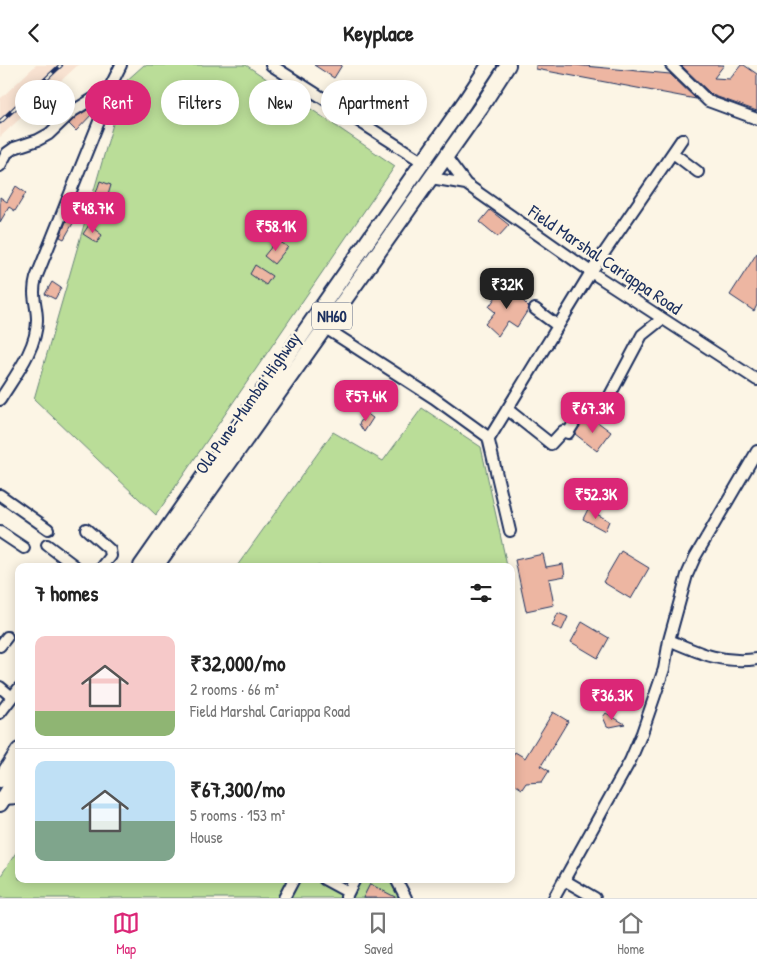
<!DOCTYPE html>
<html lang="en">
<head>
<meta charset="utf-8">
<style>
	body { margin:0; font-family:"Patrick Hand",sans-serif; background:#f6f6f6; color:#222; height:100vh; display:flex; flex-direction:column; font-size:19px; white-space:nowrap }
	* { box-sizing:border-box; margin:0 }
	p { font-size:16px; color:#767676 }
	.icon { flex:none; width:28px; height:28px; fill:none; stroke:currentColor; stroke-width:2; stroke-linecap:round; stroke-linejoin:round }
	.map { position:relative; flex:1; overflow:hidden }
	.sheet { position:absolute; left:15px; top:498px; width:500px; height:320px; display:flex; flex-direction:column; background:#fff; border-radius:10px; box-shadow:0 2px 12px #0003 }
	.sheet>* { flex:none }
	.guide { position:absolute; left:15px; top:15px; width:500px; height:45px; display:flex; gap:10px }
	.price { position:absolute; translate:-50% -42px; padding:0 11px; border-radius:10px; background:#db2777; color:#fff; font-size:16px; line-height:32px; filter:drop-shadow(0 1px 2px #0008) }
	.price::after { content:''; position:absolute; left:50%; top:30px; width:15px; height:11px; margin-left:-8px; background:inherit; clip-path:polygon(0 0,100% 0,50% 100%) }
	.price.current { background:#222; color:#fff }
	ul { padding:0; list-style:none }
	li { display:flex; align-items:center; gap:15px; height:125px; padding:0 20px }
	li+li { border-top:1px solid #e0e0e0 }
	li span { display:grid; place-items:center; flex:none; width:140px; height:100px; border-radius:10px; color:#555 }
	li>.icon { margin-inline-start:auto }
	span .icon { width:60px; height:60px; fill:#fffc; stroke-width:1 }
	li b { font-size:21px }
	h2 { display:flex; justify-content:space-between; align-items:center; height:60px; padding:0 20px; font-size:21px }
	.pill { padding:0 18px; border-radius:22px; background:#fff; box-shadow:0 2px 12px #0003; font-size:18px; line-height:45px }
	.pill.current { background:#db2777; color:#fff }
	header { display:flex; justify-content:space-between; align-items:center; height:65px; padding:0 20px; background:#fff; font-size:22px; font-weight:700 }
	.menu { display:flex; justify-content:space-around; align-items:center; height:70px; border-top:1px solid #e0e0e0; background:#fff; font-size:14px; color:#767676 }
	.menu a { display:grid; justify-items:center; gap:2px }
	.menu .current { color:#db2777 }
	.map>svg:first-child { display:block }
</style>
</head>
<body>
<header><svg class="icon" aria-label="back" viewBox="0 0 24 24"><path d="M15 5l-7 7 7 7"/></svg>Keyplace<svg class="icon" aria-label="heart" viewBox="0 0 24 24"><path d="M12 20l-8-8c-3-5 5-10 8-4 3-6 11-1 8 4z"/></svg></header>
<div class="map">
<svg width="757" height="833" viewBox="0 0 757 833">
	<rect width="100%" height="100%" fill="#fcf5e5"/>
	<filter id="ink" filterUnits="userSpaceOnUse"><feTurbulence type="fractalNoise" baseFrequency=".02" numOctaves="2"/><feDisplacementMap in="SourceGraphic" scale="10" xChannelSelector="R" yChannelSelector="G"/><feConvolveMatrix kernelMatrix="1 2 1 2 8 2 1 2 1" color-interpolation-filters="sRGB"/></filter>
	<g filter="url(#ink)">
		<path fill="#f8e2d1" d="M 36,0 L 78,0 L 0,72 L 0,34 Z"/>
		<path fill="#badd98" stroke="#6a867b" d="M 144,0 L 246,0 L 395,101 L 156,450 L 34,334 L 125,17 Z
			M 422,343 L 481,382 L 507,501 L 237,501 L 333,367 L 383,396 Z
			M 19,783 L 19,814 L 387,814 L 404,833 L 0,833 L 0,812 Z"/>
		<path fill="#edb6a2" stroke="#1b2f5e" d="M 314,0 L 342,0 L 334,13 Z
			M 536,0 L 574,0 L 670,9 L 696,34 L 536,4 Z
			M 681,0 L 724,0 L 714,13 L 730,14 L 741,0 L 744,0 L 757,9 L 757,46 L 712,30 Z
			M 61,24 L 72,35 L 62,45 L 51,34 Z
			M 89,44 L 93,48 L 76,66 L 69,59 L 77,51 Z
			M 100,116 L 111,120 L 105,140 L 93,137 Z
			M 16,121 L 26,128 L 15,146 L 9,142 L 0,157 L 0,132 L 7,137 Z
			M 490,145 L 509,160 L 498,172 L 480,157 Z
			M 69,149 L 76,153 L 64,174 L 60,172 Z
			M 89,160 L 102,170 L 97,178 L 83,169 Z
			M 277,175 L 288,182 L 274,199 L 264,191 Z
			M 757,188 L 757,240 L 754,246 L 730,230 Z
			M 255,200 L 272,211 L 266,220 L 250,209 Z
			M 52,217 L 61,223 L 55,234 L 45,229 Z
			M 503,221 L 515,230 L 519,224 L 526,230 L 522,235 L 529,242 L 528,245 L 517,262 L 508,256 L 498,271 L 485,259 L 495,247 L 489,242 Z
			M 366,348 L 373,353 L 364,367 L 359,359 Z
			M 587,355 L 595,355 L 611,367 L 597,386 L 575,369 L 582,358 Z
			M 588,444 L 609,456 L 605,466 L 583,454 Z
			M 621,486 L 649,503 L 631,534 L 603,517 Z
			M 543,489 L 546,502 L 563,499 L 565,511 L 549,514 L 554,540 L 526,546 L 515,495 Z
			M 558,548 L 568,552 L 562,565 L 552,561 Z
			M 582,557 L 609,573 L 598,593 L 571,577 Z
			M 553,647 L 568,656 L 541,701 L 549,706 L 542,717 L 526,718 L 522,724 L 511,717 L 511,693 L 515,687 L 525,693 Z
			M 606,648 L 625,659 L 610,662 L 607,661 L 603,652 Z
			M 370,819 L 397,833 L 363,833 Z"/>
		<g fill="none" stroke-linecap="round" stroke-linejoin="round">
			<g stroke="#1b2f5e" stroke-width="14">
				<path id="minor" d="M 271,0 L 423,97
					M 671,0 L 708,36 L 757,54
					M 673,88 L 698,107
					M 446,92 L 466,119
					M 0,101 L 7,88 L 14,83 L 38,75 L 49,69 L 73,46 L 109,24
					M 431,113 L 466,119 L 591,207 L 757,315
					M 535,244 L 558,261
					M 324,262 L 434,333 L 488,372 L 510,466
					M 0,335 C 14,312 37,284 37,255 C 37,239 31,231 36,213 L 100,54 L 109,24 L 121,0
					M 507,344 L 551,379 L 563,366 L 568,368 C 572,362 577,350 585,348 C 591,347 595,350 601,347 L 642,270 L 662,254
					M 489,374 L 591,207 L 682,74
					M 0,430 L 48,464
					M 86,464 L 110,485 L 111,491 L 103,501
					M 0,467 L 24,483
					M 47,480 L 75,501
					M 669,575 C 699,588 723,599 757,594
					M 0,581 L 7,572
					M 0,622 L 12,632
					M 0,648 L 19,623
					M 3,734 L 19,733
					M 324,814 L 348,827
					M 396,814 L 406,833
					M 564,815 L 595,833
					M 346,832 L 355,814
					M 284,833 L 294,814
					M 554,833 L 630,696 L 642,668 L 664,604 L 669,575 L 687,510 L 695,492 L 757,386"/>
			</g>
			<g stroke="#1b2f5e" stroke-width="18">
				<path id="highway" d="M 141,501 L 464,38 L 489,0
					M 156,501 L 481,42 L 508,0
					M 0,715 L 19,685
					M 0,739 L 19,708"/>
			</g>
			<use href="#minor" stroke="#fcf5e5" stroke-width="10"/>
			<use href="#highway" stroke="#fcf5e5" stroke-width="14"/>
			<g stroke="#1b2f5e" stroke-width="4.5">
				<path id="rail" d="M 0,57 L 61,0"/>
			</g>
			<use href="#rail" stroke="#fcf5e5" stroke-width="2.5" stroke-dasharray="8" stroke-linecap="butt"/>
		</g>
	</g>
	<g text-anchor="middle" stroke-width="5" stroke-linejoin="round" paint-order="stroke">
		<rect fill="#fcf5e5" stroke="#5e6a86" stroke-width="1" x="312" y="237.5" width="40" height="27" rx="4"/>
		<g font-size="16" font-weight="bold" fill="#1b2f5e">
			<text x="332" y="257">NH60</text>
		</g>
		<g font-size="18" fill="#1b2f5e" stroke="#fcf5e5">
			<text transform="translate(605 195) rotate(34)" y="6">Field Marshal Cariappa Road</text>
			<text transform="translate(248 338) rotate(-55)" y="6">Old Pune–Mumbai Highway</text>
		</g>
	</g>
</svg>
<b class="price" style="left:93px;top:169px">₹48.7K</b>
<b class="price" style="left:276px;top:187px">₹58.1K</b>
<b class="price current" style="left:507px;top:245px">₹32K</b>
<b class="price" style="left:366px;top:357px">₹57.4K</b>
<b class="price" style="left:593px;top:369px">₹67.3K</b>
<b class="price" style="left:596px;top:455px">₹52.3K</b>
<b class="price" style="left:612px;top:656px">₹36.3K</b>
<div class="guide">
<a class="pill">Buy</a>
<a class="pill current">Rent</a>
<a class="pill">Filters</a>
<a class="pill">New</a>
<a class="pill">Apartment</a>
</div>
<section class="sheet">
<h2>7 homes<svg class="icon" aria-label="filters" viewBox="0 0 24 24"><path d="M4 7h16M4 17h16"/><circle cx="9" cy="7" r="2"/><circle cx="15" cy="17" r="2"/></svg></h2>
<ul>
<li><span style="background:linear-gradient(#f6c9c9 75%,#8fb573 0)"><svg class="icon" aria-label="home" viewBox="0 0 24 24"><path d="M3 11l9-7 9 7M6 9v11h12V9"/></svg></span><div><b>₹32,000/mo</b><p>2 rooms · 66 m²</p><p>Field Marshal Cariappa Road</p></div></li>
<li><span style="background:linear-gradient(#bfe0f5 60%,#7fa58c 0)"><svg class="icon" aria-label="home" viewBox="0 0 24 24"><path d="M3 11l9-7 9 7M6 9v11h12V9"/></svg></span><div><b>₹67,300/mo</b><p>5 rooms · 153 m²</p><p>House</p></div></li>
</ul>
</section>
</div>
<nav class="menu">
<a class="current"><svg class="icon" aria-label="map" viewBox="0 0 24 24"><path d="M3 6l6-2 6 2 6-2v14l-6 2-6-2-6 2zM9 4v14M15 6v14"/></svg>Map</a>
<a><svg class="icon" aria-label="saved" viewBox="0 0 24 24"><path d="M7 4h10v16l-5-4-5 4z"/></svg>Saved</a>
<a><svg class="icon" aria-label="home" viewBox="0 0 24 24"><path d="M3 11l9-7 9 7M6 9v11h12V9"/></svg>Home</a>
</nav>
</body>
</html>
